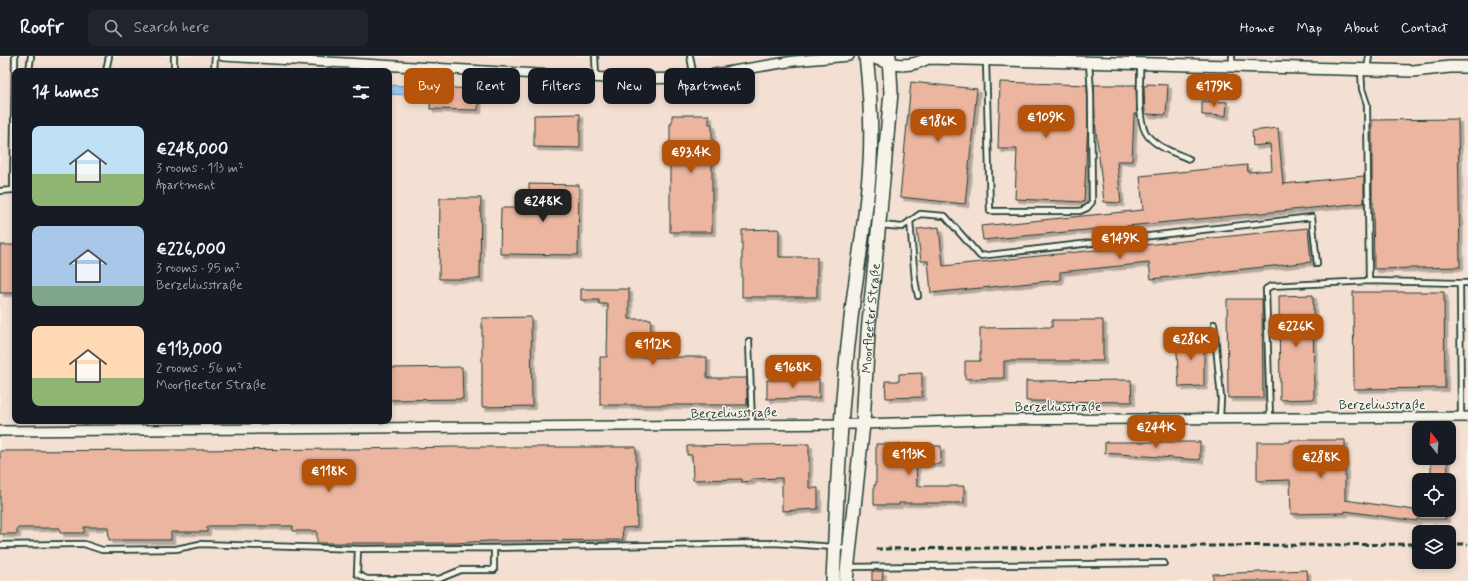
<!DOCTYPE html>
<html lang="en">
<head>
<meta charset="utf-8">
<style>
	body { margin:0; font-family:Mynerve,sans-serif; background:#20242c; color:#f1f3f6; height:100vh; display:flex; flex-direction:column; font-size:15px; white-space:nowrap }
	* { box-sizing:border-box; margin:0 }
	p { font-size:13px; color:#9ea1a6 }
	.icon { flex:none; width:22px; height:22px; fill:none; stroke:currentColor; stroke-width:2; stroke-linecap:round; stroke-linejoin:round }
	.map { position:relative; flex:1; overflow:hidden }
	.panel { position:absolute; left:12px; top:12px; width:380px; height:356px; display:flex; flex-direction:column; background:#171b24; border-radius:8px; box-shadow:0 2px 6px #0003 }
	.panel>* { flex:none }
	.top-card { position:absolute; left:404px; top:12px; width:380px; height:36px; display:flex; gap:8px }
	.needle { width:26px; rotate:343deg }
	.buttons { position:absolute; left:1412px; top:365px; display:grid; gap:8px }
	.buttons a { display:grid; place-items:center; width:44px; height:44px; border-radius:8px; background:#171b24; box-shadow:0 2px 6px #0003; font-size:20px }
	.price { position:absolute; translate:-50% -34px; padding:0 9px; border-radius:8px; background:#b45309; color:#fff; font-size:13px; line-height:26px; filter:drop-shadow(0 1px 2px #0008) }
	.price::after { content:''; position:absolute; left:50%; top:24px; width:12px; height:9px; margin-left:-6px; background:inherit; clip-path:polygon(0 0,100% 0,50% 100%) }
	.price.selected { background:#222; color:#fff }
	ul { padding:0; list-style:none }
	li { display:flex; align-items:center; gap:12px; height:100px; padding:0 20px }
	li span { display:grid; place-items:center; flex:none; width:112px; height:80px; border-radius:8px; color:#555 }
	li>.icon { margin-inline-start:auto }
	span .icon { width:48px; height:48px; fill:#fffc; stroke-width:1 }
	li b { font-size:17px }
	h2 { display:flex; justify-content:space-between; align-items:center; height:48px; padding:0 20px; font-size:17px }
	.chip { padding:0 14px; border-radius:8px; background:#171b24; box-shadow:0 2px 6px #0003; font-size:14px; line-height:36px }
	.chip.selected { background:#b45309; color:#fff }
	header { display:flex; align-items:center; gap:24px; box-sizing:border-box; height:56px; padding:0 20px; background:#171b24; border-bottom:1px solid #363941 }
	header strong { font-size:19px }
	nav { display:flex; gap:22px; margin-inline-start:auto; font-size:14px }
	.search { width:280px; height:36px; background:#20242c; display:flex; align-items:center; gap:10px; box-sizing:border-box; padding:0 14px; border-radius:8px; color:#9ea1a6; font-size:15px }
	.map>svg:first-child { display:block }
</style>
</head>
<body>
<header>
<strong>Roofr</strong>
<div class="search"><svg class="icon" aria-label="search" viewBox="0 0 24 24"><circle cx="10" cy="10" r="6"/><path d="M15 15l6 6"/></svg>Search here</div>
<nav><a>Home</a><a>Map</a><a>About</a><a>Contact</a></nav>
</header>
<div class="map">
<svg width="1468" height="525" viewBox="0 0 1468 525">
	<defs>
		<filter id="shadow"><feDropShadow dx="3.5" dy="3.5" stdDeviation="0" flood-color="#0004"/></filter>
	</defs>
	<rect width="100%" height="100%" fill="#f7f3e8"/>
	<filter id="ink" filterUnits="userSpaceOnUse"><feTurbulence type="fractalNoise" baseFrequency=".025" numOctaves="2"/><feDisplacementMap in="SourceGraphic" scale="8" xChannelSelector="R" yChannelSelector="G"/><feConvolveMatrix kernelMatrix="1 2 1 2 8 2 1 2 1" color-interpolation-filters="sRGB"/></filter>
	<g filter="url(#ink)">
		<path fill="#f3e0d2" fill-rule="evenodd" d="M 0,0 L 1468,0 L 1468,525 L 0,525 ZM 15,15 L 389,15 L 389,365 L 15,365 ZM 1419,372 L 1449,372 L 1449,402 L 1419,402 ZM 1419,424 L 1449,424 L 1449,454 L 1419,454 ZM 1419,476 L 1449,476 L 1449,506 L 1419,506 Z"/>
		<path fill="#99c6f3" stroke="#688fa7" d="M 389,29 L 407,30 L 410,33 L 410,36 L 407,39 L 389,38 Z"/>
		<path fill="#ebb59f" stroke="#1f3d34" filter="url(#shadow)" d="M 911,26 L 977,33 L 965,148 L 900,141 Z
			M 1000,26 L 1087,29 L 1088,66 L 1084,146 L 1015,143 L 1017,93 L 998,93 Z
			M 1147,28 L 1168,29 L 1166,59 L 1145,58 L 1144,30 L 1147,30 Z
			M 1094,29 L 1136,29 L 1137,58 L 1134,58 L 1132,105 L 1117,105 L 1121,147 L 1104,146 L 1095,65 Z
			M 431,31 L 479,33 L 478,54 L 430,53 Z
			M 1202,45 L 1227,46 L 1226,60 L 1202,59 Z
			M 580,58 L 580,92 L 534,91 L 534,59 Z
			M 672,59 L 709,59 L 709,68 L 712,68 L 712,176 L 670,176 L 670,68 L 672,68 Z
			M 1458,63 L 1460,211 L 1374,213 L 1373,146 L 1372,146 L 1372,64 Z
			M 1278,72 L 1283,128 L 1364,120 L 1364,147 L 983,184 L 981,170 L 1143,154 L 1140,120 L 1247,109 L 1248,116 L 1272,114 L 1270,88 L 1253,90 L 1252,75 Z
			M 529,128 L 579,129 L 578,199 L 500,198 L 501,152 L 529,152 Z
			M 440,142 L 481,142 L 480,223 L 439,223 Z
			M 939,171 L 943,210 L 1308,172 L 1311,206 L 1151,223 L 1149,207 L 1060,216 L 1060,224 L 931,237 L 928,205 L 921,205 L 917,173 Z
			M 779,173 L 779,201 L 817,201 L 817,241 L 742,241 L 742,174 Z
			M 0,189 L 15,189 L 15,237 L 0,237 Z
			M 581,233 L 629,233 L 629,263 L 651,263 L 650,283 L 632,301 L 707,301 L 707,322 L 747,322 L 747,349 L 600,349 L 600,301 L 607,301 L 608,248 L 599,248 L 599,244 L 581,244 Z
			M 1353,236 L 1444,236 L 1445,332 L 1354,333 Z
			M 1313,239 L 1314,343 L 1280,344 L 1279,240 Z
			M 1227,243 L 1262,243 L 1263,342 L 1228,342 Z
			M 531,261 L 532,350 L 482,351 L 482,262 Z
			M 1052,264 L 1103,264 L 1103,305 L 1004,305 L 1004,322 L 965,323 L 965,305 L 980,305 L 980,272 L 1052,271 Z
			M 1204,280 L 1204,330 L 1179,331 L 1176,281 Z
			M 462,311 L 463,343 L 389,344 L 389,312 Z
			M 922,317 L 922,341 L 886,342 L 885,325 L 899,325 L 899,318 Z
			M 819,323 L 819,342 L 767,343 L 767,324 Z
			M 1131,324 L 1132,346 L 1026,345 L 1026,325 Z
			M 1290,384 L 1345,384 L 1345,444 L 1421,455 L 1421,454 L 1446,454 L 1446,463 L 1417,463 L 1417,465 L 1345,455 L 1345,457 L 1291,458 L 1290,424 L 1257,425 L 1257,386 L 1290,386 Z
			M 1105,386 L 1200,386 L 1200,404 L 1105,397 Z
			M 809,388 L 809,432 L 818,432 L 818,453 L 782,455 L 782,422 L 752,423 L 752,425 L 742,426 L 742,423 L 693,424 L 692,399 L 687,399 L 687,390 Z
			M 876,388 L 916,388 L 916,390 L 941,390 L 941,408 L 916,408 L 917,430 L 964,430 L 964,447 L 899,447 L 899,449 L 874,449 L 874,429 L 876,429 Z
			M 454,391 L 636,391 L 637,471 L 622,472 L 623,484 L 490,485 L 455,487 L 317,487 L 317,475 L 293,475 L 293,470 L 207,470 L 207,476 L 171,476 L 171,484 L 109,484 L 108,471 L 84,471 L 84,477 L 60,477 L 60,472 L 17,472 L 17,478 L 0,478 L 0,395 L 356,393 Z
			M 1431,402 L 1447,402 L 1448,417 L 1431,417 Z
			M 1307,514 L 1308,525 L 1213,525 L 1213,518 Z
			M 872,515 L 883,515 L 882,525 L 872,525 Z"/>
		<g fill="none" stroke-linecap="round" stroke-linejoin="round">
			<g stroke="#1f3d34" stroke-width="8">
				<path id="service" d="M 174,0 L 174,15
					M 595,0 L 596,21
					M 690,0 L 694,22
					M 986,4 L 990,155 L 1080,155 L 1087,152 L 1092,146 L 1091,38 L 1089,6
					M 1140,8 C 1141,27 1136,66 1148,80 C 1158,92 1176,97 1189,103
					M 1232,11 L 1232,0
					M 1361,14 L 1362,33 L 1367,48 L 1369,225
					M 1367,14 L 1369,0
					M 29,15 L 31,0
					M 106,15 L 109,0
					M 214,15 L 215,0
					M 0,135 L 13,134 L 15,0
					M 910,165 L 915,224 L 918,240
					M 881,169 L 902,171 L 920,158 L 945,160 L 980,200 L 1312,161 L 1317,208
					M 1460,227 L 1468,227
					M 1214,268 L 1221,342 L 1220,362
					M 749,285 L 752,369
					M 1270,362 L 1266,233 L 1271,230 L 1369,225 L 1460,227 L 1461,361
					M 0,489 L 76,488 L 84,488 L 102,494 L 176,493 L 200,488 L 361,493 L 492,492 L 775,487 L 849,492
					M 358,493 L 357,518 L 367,523 L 439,523 L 461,514 L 494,514 L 494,492
					M 849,511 L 1164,507"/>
			</g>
			<g stroke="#1f3d34" stroke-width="12">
				<path id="minor" d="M 223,0 L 624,23 L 690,22 L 794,5 L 849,0
					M 0,375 L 863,368 L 985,364 L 1468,361"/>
			</g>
			<g stroke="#1f3d34" stroke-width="14">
				<path id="tertiary" d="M 869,0 C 889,8 907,14 928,2 L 1413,15 L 1450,11 L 1468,11"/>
			</g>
			<g stroke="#1f3d34" stroke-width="16">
				<g id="secondary">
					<path d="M 833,525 C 837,440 840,355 850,271 C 856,216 867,161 870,106 C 872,70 870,35 866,0"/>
					<path id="s1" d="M 846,525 L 863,368 L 868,277 L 880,156 L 891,37 L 889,0"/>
				</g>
			</g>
			<use href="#service" stroke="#f7f3e8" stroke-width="4.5"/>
			<use href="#minor" stroke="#f7f3e8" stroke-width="9"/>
			<use href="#tertiary" stroke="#f7f3e8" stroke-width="11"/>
			<use href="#secondary" stroke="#f7f3e8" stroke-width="13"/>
			<path stroke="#1f3d34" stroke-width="3" stroke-dasharray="6 3" stroke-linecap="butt" d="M 1449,488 L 1468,488
				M 876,493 L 1419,488"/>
		</g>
	</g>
	<g text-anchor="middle" stroke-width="3" stroke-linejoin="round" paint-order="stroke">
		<g font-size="13" fill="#1f3d34" stroke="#f7f3e8">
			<text dy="5" stroke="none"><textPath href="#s1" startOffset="264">Moorfleeter Straße</textPath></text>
			<text x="1382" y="353">Berzeliusstraße</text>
			<text x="1058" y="355">Berzeliusstraße</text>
			<text transform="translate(734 356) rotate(-1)" y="5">Berzeliusstraße</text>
		</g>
	</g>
</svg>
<div class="buttons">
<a><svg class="needle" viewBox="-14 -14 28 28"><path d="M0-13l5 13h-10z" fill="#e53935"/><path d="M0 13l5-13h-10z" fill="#9ea1a6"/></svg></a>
<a><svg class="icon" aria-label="locate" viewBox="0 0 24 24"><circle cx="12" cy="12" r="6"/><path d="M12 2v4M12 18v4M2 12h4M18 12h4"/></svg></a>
<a><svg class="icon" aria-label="layers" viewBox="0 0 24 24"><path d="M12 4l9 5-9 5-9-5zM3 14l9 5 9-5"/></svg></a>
</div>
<b class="price" style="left:1214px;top:52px">€179K</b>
<b class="price" style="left:1046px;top:83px">€109K</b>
<b class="price" style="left:938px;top:87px">€186K</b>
<b class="price" style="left:691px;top:118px">€93.4K</b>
<b class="price selected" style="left:543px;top:167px">€248K</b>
<b class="price" style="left:1120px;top:204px">€149K</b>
<b class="price" style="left:1296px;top:292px">€226K</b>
<b class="price" style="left:1191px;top:305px">€286K</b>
<b class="price" style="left:653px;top:310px">€112K</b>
<b class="price" style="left:793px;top:333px">€168K</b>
<b class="price" style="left:1156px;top:393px">€244K</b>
<b class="price" style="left:909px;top:420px">€113K</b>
<b class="price" style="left:1321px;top:423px">€288K</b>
<b class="price" style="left:329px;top:437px">€118K</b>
<div class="top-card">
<a class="chip selected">Buy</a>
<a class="chip">Rent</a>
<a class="chip">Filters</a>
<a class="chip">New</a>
<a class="chip">Apartment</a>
</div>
<section class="panel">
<h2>14 homes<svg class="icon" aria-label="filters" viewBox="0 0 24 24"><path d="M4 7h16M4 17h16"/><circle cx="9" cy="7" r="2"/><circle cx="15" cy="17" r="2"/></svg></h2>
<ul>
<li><span style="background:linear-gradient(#bfe0f5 60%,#8fb573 0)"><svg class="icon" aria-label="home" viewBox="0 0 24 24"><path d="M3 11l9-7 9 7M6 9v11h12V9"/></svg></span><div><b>€248,000</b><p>3 rooms · 113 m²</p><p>Apartment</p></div></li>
<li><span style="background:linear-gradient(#a9c7e8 75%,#7fa58c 0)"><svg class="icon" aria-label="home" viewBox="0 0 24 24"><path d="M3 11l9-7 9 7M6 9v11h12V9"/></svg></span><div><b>€226,000</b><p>3 rooms · 95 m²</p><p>Berzeliusstraße</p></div></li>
<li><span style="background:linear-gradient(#ffd9b3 65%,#8fb573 0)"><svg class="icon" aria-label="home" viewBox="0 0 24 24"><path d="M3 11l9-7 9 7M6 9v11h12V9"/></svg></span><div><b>€113,000</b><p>2 rooms · 56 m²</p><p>Moorfleeter Straße</p></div></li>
</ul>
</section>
</div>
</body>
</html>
